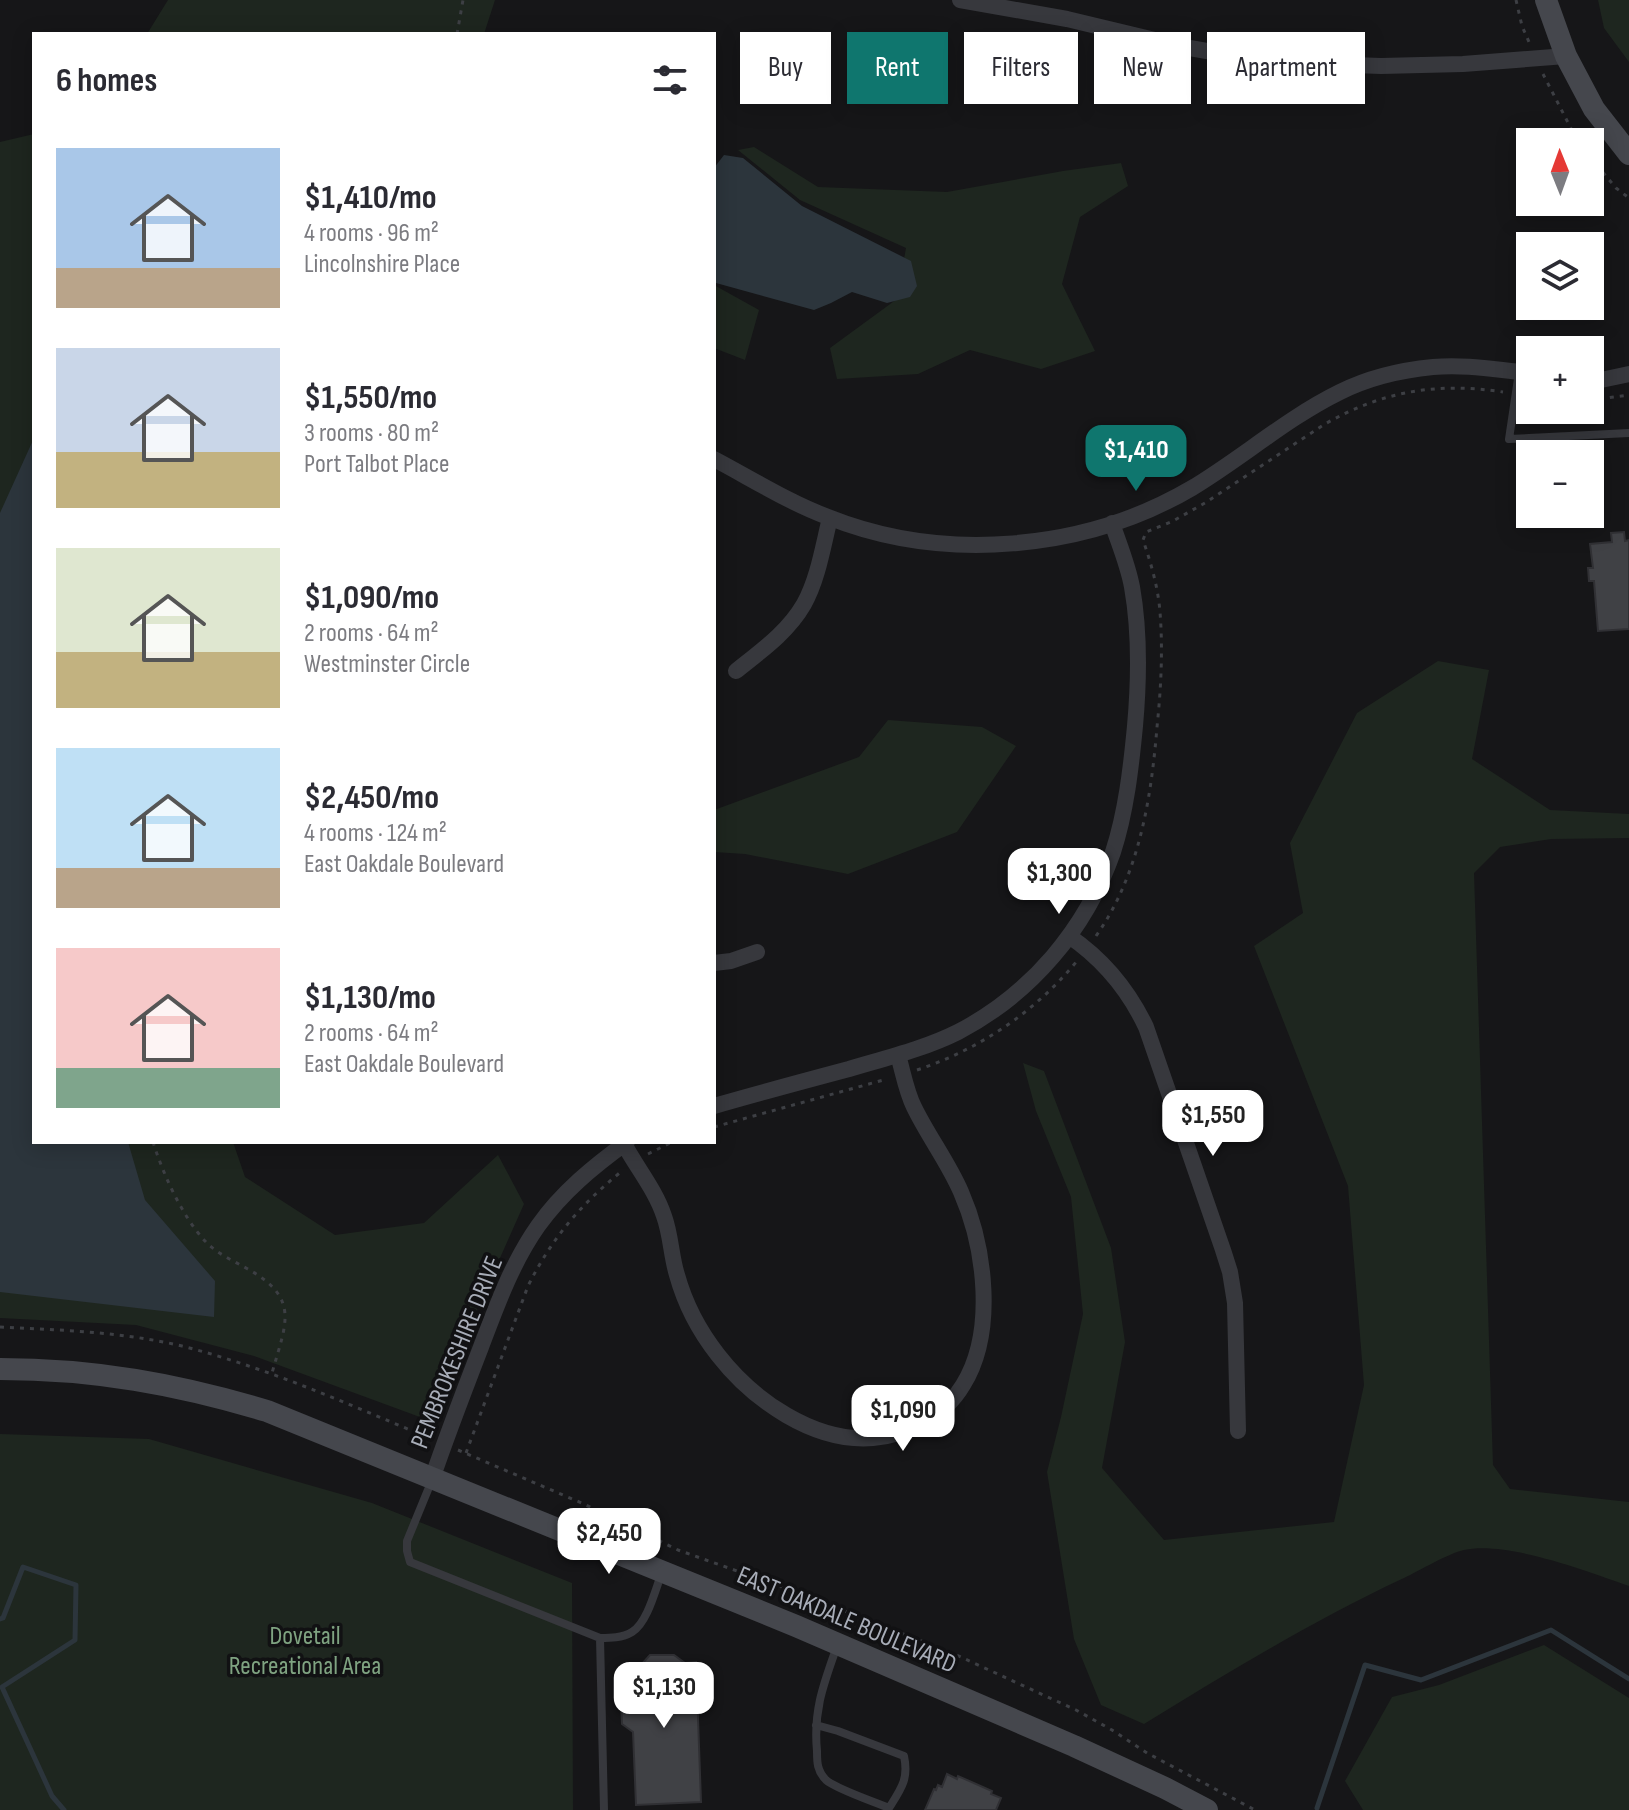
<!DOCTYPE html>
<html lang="en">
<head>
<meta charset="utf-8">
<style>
	body { margin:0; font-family:"Sofia Sans Condensed",sans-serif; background:#f2f2f3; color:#2b2b33; height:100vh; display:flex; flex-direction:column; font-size:30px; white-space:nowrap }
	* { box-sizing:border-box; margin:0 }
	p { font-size:26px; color:#7c7c81 }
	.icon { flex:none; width:44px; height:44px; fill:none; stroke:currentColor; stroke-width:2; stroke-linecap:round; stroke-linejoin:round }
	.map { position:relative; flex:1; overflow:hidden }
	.panel { position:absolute; left:32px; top:32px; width:684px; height:1112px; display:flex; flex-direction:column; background:#fff; border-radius:0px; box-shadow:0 4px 20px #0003 }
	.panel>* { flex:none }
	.top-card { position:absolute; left:740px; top:32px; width:760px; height:72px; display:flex; gap:16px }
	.needle { width:52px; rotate:359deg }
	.controls { position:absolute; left:1516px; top:128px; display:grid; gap:16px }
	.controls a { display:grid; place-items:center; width:88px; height:88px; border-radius:0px; background:#fff; box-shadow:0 4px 20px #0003; font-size:40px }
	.price { position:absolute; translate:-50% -68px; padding:0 18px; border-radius:16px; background:#fff; color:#222; font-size:26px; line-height:52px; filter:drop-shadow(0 2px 4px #0008) }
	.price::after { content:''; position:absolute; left:50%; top:48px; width:24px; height:18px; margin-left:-12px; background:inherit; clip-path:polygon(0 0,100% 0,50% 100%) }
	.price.current { background:#0f766e; color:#fff }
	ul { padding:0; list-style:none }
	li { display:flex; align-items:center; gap:24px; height:200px; padding:0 24px }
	li span { display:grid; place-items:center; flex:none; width:224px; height:160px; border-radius:0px; color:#555 }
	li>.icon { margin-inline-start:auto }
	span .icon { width:96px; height:96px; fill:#fffc; stroke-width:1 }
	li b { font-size:34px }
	h2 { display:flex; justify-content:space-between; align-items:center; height:96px; padding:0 24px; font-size:34px }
	.tag { padding:0 28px; border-radius:0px; background:#fff; box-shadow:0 4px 20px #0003; font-size:28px; line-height:72px }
	.tag.current { background:#0f766e; color:#fff }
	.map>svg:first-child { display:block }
</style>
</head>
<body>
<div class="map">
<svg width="1629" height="1810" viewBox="0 0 1629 1810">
	<rect width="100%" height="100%" fill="#161618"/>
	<path fill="#1e261f" d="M 168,0 L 495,0 L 484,34 L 147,34 Z
		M 1598,0 L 1629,0 L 1629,62 L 1604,28 Z
		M 34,134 L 34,1142 L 233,1142 L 245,1177 L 335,1235 L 424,1223 L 498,1155 L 524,1204 L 428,1420 L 254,1356 L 136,1325 L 0,1318 L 0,142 Z
		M 754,147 L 818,187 L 947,192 L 1063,171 L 1121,163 L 1128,186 L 1080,217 L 1062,284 L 1095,351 L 1041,369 L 970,350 L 918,374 L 837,379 L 830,348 L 897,299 L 906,248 L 800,200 L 738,150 Z
		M 714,285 L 759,310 L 745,360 L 714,348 Z
		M 1438,661 L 1489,670 L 1472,759 L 1550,810 L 1629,814 L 1629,838 L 1551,839 L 1500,847 L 1474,873 L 1493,1465 L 1510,1489 L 1629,1502 L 1629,1586 C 1587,1571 1508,1541 1464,1550 C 1449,1553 1419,1571 1404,1578 C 1314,1620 1229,1672 1144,1724 L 1101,1705 L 1074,1639 L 1047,1472 L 1061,1417 L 1083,1314 L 1071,1197 L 1036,1111 L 1023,1063 L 1044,1071 L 1111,1248 L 1125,1342 L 1102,1468 L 1164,1540 L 1334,1522 L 1364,1385 L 1348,1186 L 1254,946 L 1303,913 L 1290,843 L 1357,713 Z
		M 888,720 L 982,727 L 1016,746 L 957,832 L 848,874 L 745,854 L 714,852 L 714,810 L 859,757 Z
		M 0,1434 L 149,1439 L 372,1503 L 572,1583 L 573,1810 L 0,1810 Z
		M 1544,1645 L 1629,1698 L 1629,1810 L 1363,1810 L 1345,1781 L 1392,1697 L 1439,1685 Z"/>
	<path fill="#2c353c" d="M 724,155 L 743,158 L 802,206 L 911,261 L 917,286 L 910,297 L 887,303 L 852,292 L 831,303 L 814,310 L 716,283 L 714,281 L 714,168 Z
		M 34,438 L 34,1142 L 128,1142 L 145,1200 L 215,1281 L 214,1317 L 0,1292 L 0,513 Z"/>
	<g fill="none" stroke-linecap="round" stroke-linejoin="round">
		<path stroke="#2c353c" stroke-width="5" d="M 0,1619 L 3,1618 L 23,1567 L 76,1585 L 75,1640 L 2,1687 L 52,1796 L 64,1810
			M 1317,1808 L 1365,1665 L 1421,1680 L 1551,1630 L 1629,1679"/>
	</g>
	<path fill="#404145" stroke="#303034" stroke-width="2" d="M 1624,532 L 1625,541 L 1629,540 L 1629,629 L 1598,631 L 1594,581 L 1589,581 L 1588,568 L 1593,568 L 1590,544 L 1612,542 L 1611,533 Z
		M 650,1655 L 674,1655 L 685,1663 L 696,1662 L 701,1802 L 636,1805 L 633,1732 L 622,1724 L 621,1698 L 632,1687 L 631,1665 L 641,1665 Z
		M 947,1774 L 957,1779 L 958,1776 L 992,1791 L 991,1794 L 1001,1798 L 996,1810 L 925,1810 L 934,1789 L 936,1790 L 938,1785 L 942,1787 Z"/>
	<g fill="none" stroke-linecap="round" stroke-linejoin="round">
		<path stroke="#3d3f44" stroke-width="3" stroke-dasharray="4 6" stroke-linecap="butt" d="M 1516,0 L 1522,26 L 1529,42
			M 457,34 L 463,0
			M 1543,74 L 1578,142
			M 1590,157 L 1616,188 L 1629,198
			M 1590,400 L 1629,395
			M 1096,936 C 1139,875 1151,800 1157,727 C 1161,689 1163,650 1160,612 C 1158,587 1151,563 1143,540 L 1146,532 L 1173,521 L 1205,503 L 1325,424 C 1383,391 1437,382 1503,392
			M 917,1070 C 980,1049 1035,1012 1077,961
			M 714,1127 L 887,1079
			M 153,1142 C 163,1174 182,1216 205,1241 C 216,1253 232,1260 246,1268 C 301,1298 286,1323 272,1373
			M 648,1154 L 672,1142
			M 0,1327 C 61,1330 123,1332 182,1346 C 268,1368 348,1404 429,1438
			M 458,1450 L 584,1504 L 678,1550 L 796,1592 L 952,1653 L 1076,1710 L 1112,1730 L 1147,1753 L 1255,1810
			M 466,1453 L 528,1286 C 552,1238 580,1205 622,1171"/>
		<path stroke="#37383d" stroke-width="8" d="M 1519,372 L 1509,439 L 1629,433
			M 432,1480 L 407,1541 L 407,1551 L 410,1562 L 600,1638 C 610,1638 622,1638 632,1632 C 647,1623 655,1591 661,1575
			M 600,1638 L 604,1810
			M 816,1725 L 838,1731 L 904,1756 C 909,1779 901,1789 889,1808 C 875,1802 836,1789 826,1780 C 817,1771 817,1762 817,1751 C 813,1710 824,1683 837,1646"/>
		<path stroke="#37383d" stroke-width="16" d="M 960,0 L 1067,19 L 1184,47 L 1241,57 L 1296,63 L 1381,66 L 1463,64 L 1566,56
			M 1590,379 L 1601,380 L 1629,374
			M 714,459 C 752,479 788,502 828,517 C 943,563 1085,551 1192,488 C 1242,458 1287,418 1340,392 C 1368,378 1402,370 1433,367 C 1466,364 1497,370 1530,373
			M 736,671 C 761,651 788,632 804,604 C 818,579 823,546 830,518
			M 1069,936 C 1104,960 1128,989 1146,1027 L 1223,1250 L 1230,1272 L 1235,1303 L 1238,1431
			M 714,963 L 731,961 L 757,952
			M 714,1106 C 759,1093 804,1081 849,1069 C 886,1058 924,1049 958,1032 C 1031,994 1086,929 1113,852 C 1126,812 1131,768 1135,726 C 1139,681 1140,632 1132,587 C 1128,565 1119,544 1112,523
			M 623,1142 C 636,1167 655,1189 664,1216 C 671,1235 671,1256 677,1275 C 685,1304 700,1332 718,1355 C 753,1400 814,1443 873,1438 C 909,1435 944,1417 963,1385 C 996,1332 985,1247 961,1192 C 948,1162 928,1136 914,1107 C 906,1091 903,1072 898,1055
			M 432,1479 C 447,1435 464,1391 481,1347 C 497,1305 512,1263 538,1226 C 562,1192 594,1166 627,1142"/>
		<path stroke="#45474d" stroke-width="22" d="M 1546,0 L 1566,56 L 1594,109 L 1629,154
			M 0,1369 C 94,1369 177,1384 267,1411 L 796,1626 L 1074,1746 L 1165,1788 L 1207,1810"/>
	</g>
	<g text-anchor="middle" stroke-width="7" stroke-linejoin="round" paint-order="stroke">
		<g font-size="26" fill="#a8adb8" stroke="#111113">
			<text transform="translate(456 1352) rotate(-68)" y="9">PEMBROKESHIRE DRIVE</text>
			<text transform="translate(847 1619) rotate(23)" y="9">EAST OAKDALE BOULEVARD</text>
		</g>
		<g font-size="26" fill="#7fa381" stroke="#111113">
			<text x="305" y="1644">Dovetail<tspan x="305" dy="30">Recreational Area</tspan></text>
		</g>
	</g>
</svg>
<div class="controls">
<a><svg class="needle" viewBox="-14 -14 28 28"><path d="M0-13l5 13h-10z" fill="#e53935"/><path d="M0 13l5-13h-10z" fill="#7c7c81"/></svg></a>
<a><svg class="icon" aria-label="layers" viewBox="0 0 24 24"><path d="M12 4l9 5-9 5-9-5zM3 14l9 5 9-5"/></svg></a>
<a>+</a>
<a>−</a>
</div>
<b class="price current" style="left:1136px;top:493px">$1,410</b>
<b class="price" style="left:1059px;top:916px">$1,300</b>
<b class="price" style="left:1213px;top:1158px">$1,550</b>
<b class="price" style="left:903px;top:1453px">$1,090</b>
<b class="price" style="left:609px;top:1576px">$2,450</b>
<b class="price" style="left:664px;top:1730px">$1,130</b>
<div class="top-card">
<a class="tag">Buy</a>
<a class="tag current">Rent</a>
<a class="tag">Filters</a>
<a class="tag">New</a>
<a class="tag">Apartment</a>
</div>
<section class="panel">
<h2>6 homes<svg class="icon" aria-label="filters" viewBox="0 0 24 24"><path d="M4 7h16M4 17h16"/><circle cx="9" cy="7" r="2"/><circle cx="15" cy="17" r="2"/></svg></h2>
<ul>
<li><span style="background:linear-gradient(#a9c7e8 75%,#b9a48a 0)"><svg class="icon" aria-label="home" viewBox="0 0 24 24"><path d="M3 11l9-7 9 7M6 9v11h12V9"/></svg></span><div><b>$1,410/mo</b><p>4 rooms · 96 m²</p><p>Lincolnshire Place</p></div></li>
<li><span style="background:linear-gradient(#c9d6e8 65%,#c2b280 0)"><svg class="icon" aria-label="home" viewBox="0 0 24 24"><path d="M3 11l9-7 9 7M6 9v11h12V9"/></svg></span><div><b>$1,550/mo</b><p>3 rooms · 80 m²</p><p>Port Talbot Place</p></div></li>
<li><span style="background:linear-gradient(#dfe7d0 65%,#c2b280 0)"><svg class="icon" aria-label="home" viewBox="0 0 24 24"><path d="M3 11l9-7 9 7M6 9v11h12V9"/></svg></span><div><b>$1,090/mo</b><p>2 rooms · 64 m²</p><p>Westminster Circle</p></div></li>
<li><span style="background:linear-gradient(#bfe0f5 75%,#b9a48a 0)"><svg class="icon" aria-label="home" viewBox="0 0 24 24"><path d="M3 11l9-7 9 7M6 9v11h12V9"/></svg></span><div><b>$2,450/mo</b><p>4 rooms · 124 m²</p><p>East Oakdale Boulevard</p></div></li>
<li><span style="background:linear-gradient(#f6c9c9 75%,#7fa58c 0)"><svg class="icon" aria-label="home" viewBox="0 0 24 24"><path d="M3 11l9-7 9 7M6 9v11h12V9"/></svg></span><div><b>$1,130/mo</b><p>2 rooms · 64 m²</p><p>East Oakdale Boulevard</p></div></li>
</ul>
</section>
</div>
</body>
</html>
